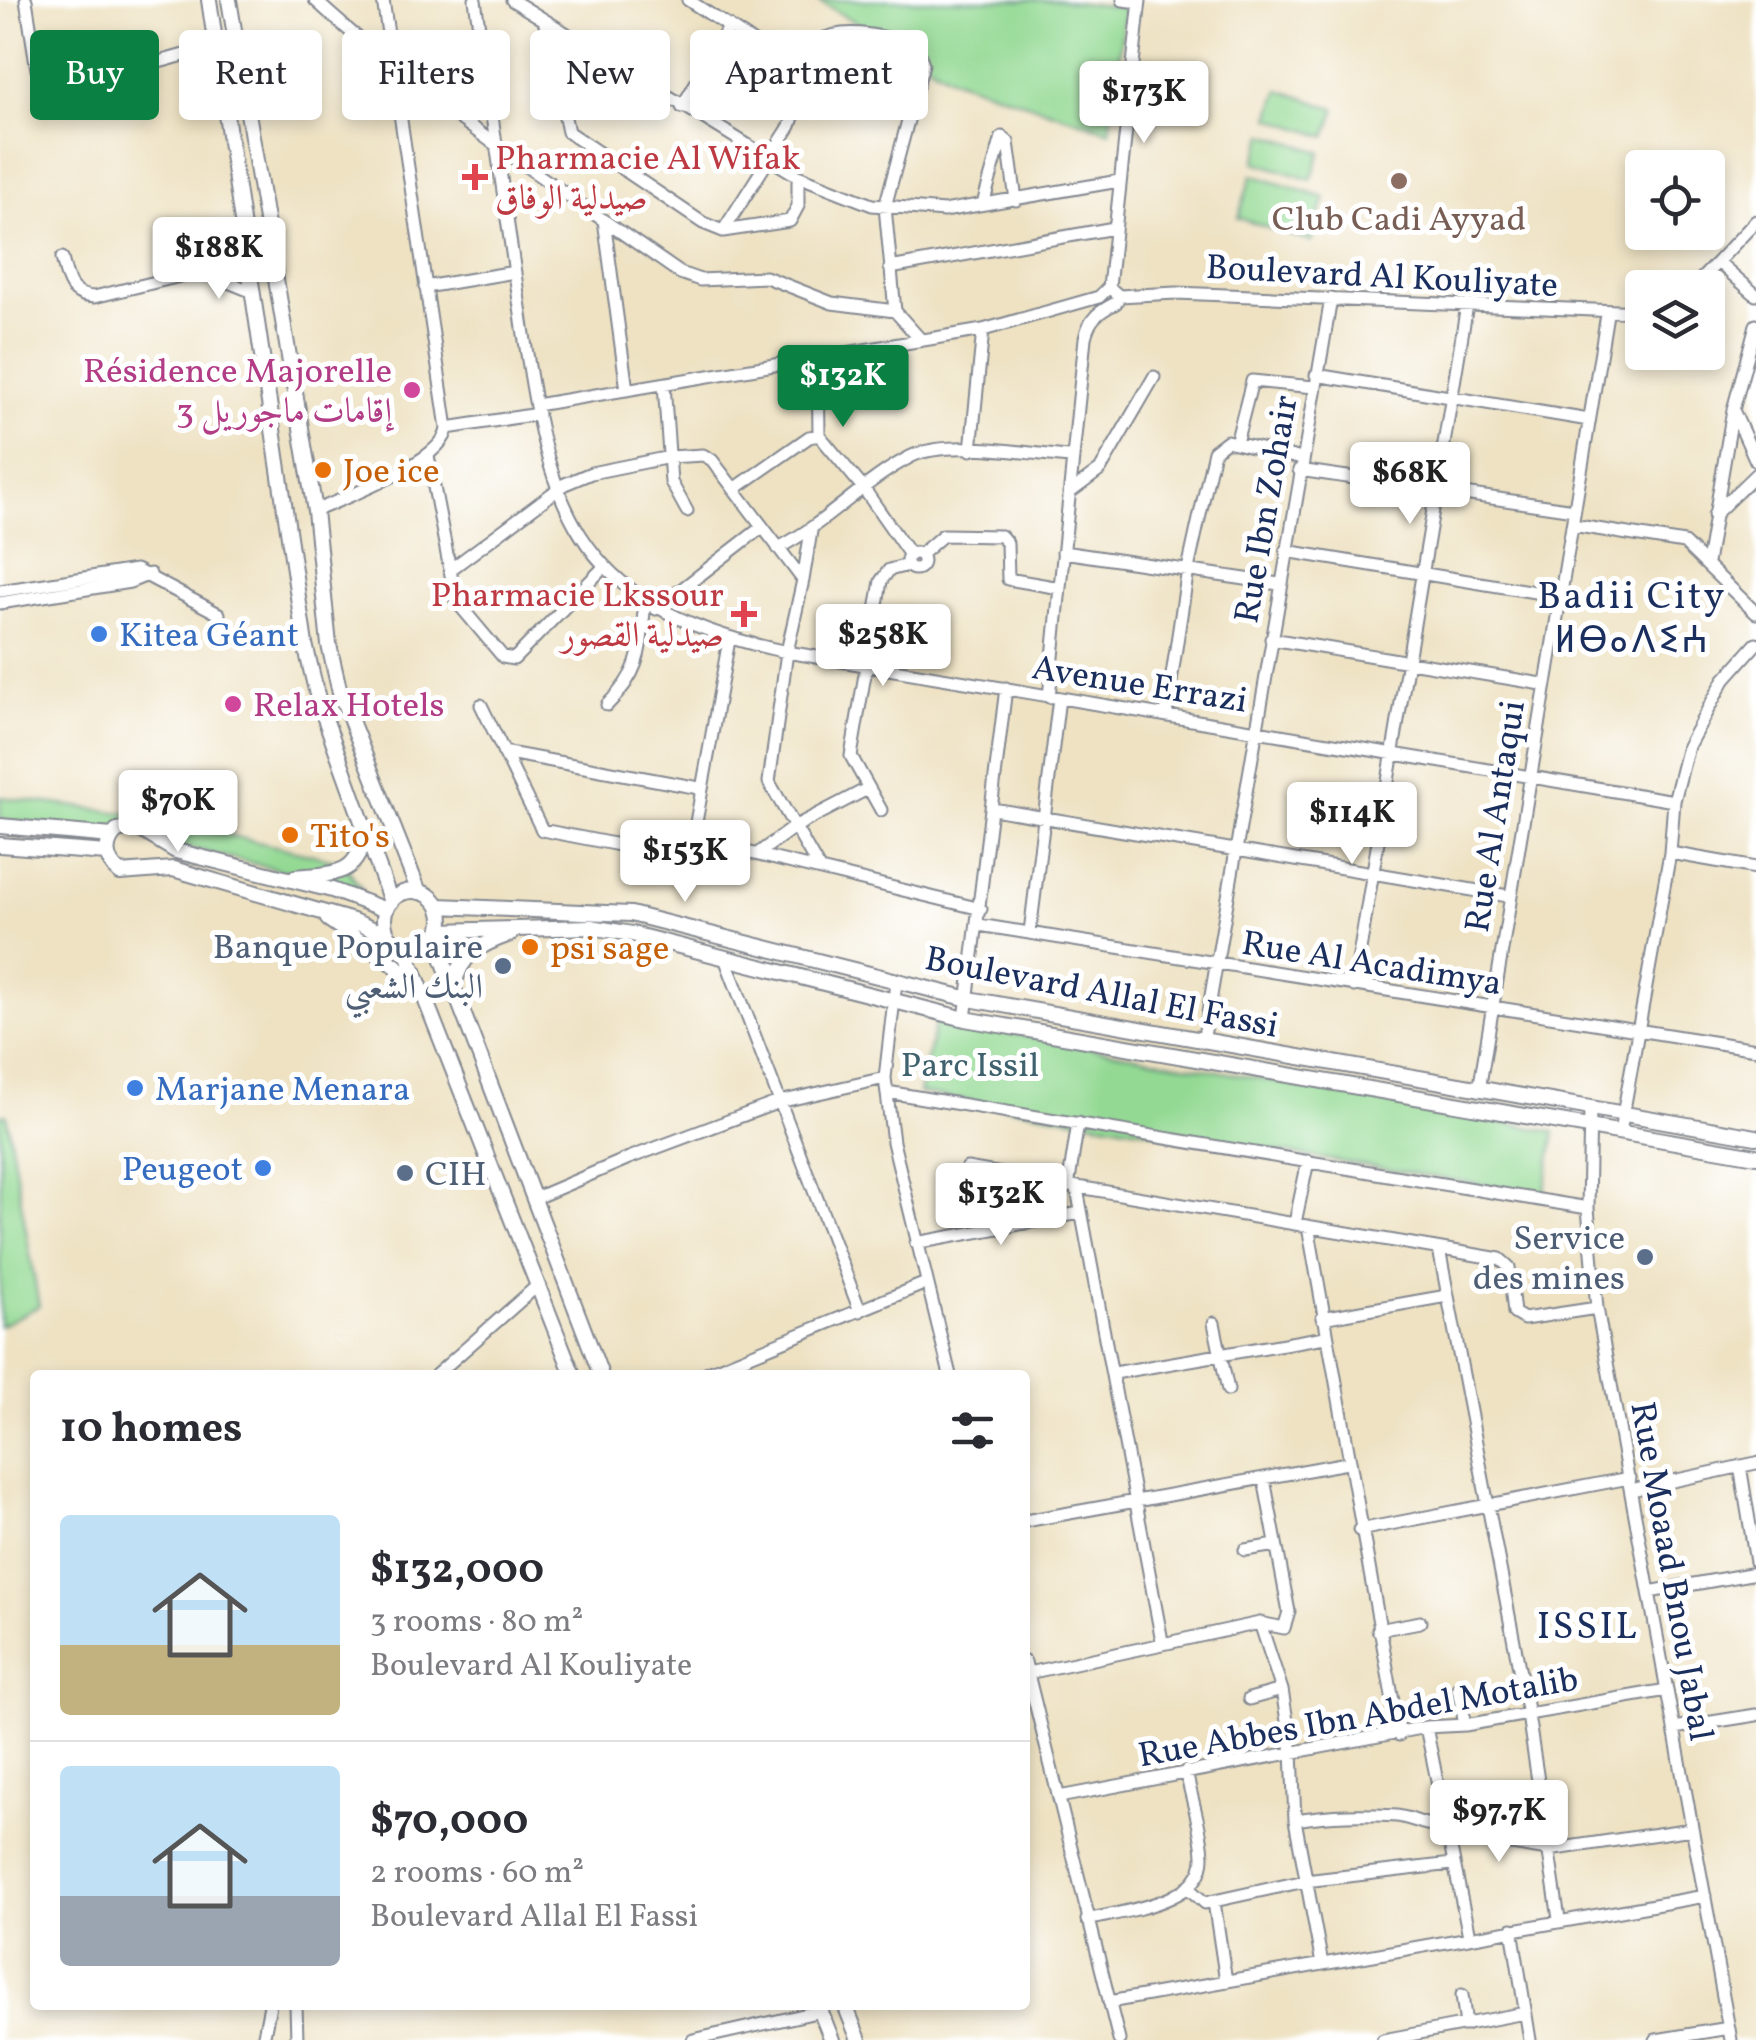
<!DOCTYPE html>
<html lang="en">
<head>
<meta charset="utf-8">
<style>
	body { margin:0; font-family:Vollkorn,Amiri,"Noto Sans Tifinagh",serif; background:#f2f2f3; color:#2b2b33; height:100vh; display:flex; flex-direction:column; font-size:38px; white-space:nowrap }
	* { box-sizing:border-box; margin:0 }
	p { font-size:32px; color:#7c7c81 }
	.icon { flex:none; width:55px; height:55px; fill:none; stroke:currentColor; stroke-width:2; stroke-linecap:round; stroke-linejoin:round }
	.map { position:relative; flex:1; overflow:hidden }
	.side { position:absolute; left:30px; top:1370px; width:1000px; height:640px; display:flex; flex-direction:column; background:#fff; border-radius:10px; box-shadow:0 5px 15px #0003 }
	.side>* { flex:none }
	.hud { position:absolute; left:30px; top:30px; width:1000px; height:90px; display:flex; gap:20px }
	.buttons { position:absolute; left:1625px; top:150px; display:grid; gap:20px }
	.buttons a { display:grid; place-items:center; width:100px; height:100px; border-radius:10px; background:#fff; box-shadow:0 5px 15px #0003; font-size:50px }
	.price { position:absolute; translate:-50% -85px; padding:0 22px; border-radius:10px; background:#fff; color:#222; font-size:32px; line-height:65px; filter:drop-shadow(0 2px 5px #0008) }
	.price::after { content:''; position:absolute; left:50%; top:60px; width:30px; height:22px; margin-left:-15px; background:inherit; clip-path:polygon(0 0,100% 0,50% 100%) }
	.price.on { background:#0b8043; color:#fff }
	ul { padding:0; list-style:none }
	li { display:flex; align-items:center; gap:30px; height:250px; padding:0 30px }
	li+li { border-top:2px solid #e1e1e2 }
	li span { display:grid; place-items:center; flex:none; width:280px; height:200px; border-radius:10px; color:#555 }
	li>.icon { margin-inline-start:auto }
	span .icon { width:120px; height:120px; fill:#fffc; stroke-width:1 }
	li b { font-size:42px }
	h2 { display:flex; justify-content:space-between; align-items:center; height:120px; padding:0 30px; font-size:42px }
	.chip { padding:0 35px; border-radius:10px; background:#fff; box-shadow:0 5px 15px #0003; font-size:35px; line-height:90px }
	.chip.on { background:#0b8043; color:#fff }
	.map>svg:first-child { display:block }
</style>
</head>
<body>
<div class="map">
<svg width="1756" height="2040" viewBox="0 0 1756 2040">
	<rect width="100%" height="100%" fill="#fff"/>
	<filter id="ink" filterUnits="userSpaceOnUse"><feTurbulence type="fractalNoise" baseFrequency=".01" numOctaves="2"/><feDisplacementMap in="SourceGraphic" scale="20" xChannelSelector="R" yChannelSelector="G"/><feConvolveMatrix kernelMatrix="1 2 1 2 8 2 1 2 1" color-interpolation-filters="sRGB"/></filter>
	<filter id="wash" filterUnits="userSpaceOnUse"><feTurbulence type="fractalNoise" baseFrequency=".0048" numOctaves="4" result="noise"/><feDisplacementMap in="SourceGraphic" scale="40" xChannelSelector="R" yChannelSelector="G"/><feGaussianBlur stdDeviation="2.25" result="paint"/><feColorMatrix in="noise" values="0 0 0 0 0 0 0 0 0 0 0 0 0 0 0 0 0 1.4 0 .05"/><feComposite in="paint" operator="in"/></filter>
	<g filter="url(#wash)">
		<rect width="100%" height="100%" fill="#eee2c3"/>
		<path fill="#93d993" stroke="#578478" stroke-width="2.5" d="M 817,0 L 1059,0 L 1125,8 L 1110,131 L 954,79 Z
			M 1279,90 L 1336,109 L 1326,137 L 1270,118 Z
			M 1265,134 L 1321,152 L 1311,180 L 1255,162 Z
			M 1252,175 L 1325,198 L 1311,242 L 1238,218 Z
			M 0,797 L 133,814 L 106,833 L 0,819 Z
			M 151,817 L 343,862 L 362,890 L 173,844 L 165,829 Z
			M 936,1020 L 1555,1132 L 1544,1195 L 919,1093 Z
			M 6,1114 L 39,1306 L 0,1326 L 0,1115 Z"/>
	</g>
	<g filter="url(#ink)">
		<g fill="none" stroke-linecap="round" stroke-linejoin="round">
			<g stroke="#848890" stroke-width="15">
				<path id="minor" d="M 26,0 L 37,70
					M 315,0 C 427,103 555,186 680,273 L 700,280 L 766,277 L 832,303 L 895,311 L 920,339
					M 383,0 L 447,428
					M 475,0 C 489,96 503,191 517,287 C 547,492 556,604 787,652 L 1674,801
					M 512,0 L 798,176 L 872,205 L 944,211 L 1119,181
					M 688,0 L 805,76
					M 1123,0 L 1140,2
					M 545,24 L 568,132 L 703,223 L 723,231 L 790,126 L 819,41 C 844,26 894,36 918,50 L 923,64 L 885,207 L 895,311
					M 95,80 L 216,46
					M 682,107 L 729,26
					M 983,204 L 1002,137 L 1008,142 L 1016,200
					M 604,220 L 627,390
					M 723,231 L 790,221 L 798,206 L 798,176
					M 62,258 C 67,279 69,296 94,297 L 201,271 L 244,231
					M 1718,262 L 1756,295
					M 890,268 L 1114,228
					M 201,271 L 253,292
					M 425,287 L 515,272
					M 1109,287 L 1140,0
					M 1693,288 L 1756,221
					M 1119,296 L 1176,293 L 1642,312
					M 818,357 L 819,435
					M 1316,375 L 1589,420
					M 664,384 L 671,482 L 687,511
					M 536,405 L 983,330 L 1099,297 L 1109,287 L 1119,296
					M 1733,410 L 1756,461
					M 1236,443 L 1252,381 L 1314,387
					M 971,450 L 983,330
					M 428,456 L 456,601 L 503,657 L 514,659 L 605,566
					M 1299,470 L 1574,510
					M 736,488 L 809,437 L 819,435 L 864,489 L 910,555
					M 1069,493 L 1100,470 L 1154,377
					M 315,511 C 345,497 445,461 447,428 L 538,414
					M 1714,515 L 1756,474
					M 1572,525 L 1684,543 L 1756,613
					M 778,548 C 826,524 862,482 910,457 C 948,438 1028,454 1070,457
					M 1286,551 L 1559,596
					M 1063,552 L 1279,584
					M907 561a8 8 0 1 1 16 0a8 8 0 1 1-16 0Z
					M 920,555 L 943,535 L 1001,536 L 1007,543 L 1008,579 L 1060,588
					M 1707,563 L 1733,410 L 1756,325
					M 451,569 L 565,484 L 591,473 L 670,457 L 703,455 L 712,460 L 803,580 L 787,652 L 769,782 L 818,867
					M 803,580 L 811,531
					M 0,591 L 136,570 L 219,614
					M 0,603 L 130,582 L 150,574
					M 656,609 L 762,527
					M 1271,639 L 1542,684
					M 1049,697 L 1085,338 C 1089,318 1100,311 1116,303 L 1119,296
					M 481,705 L 542,830 L 681,857 L 693,839 L 729,640
					M 607,705 C 643,670 640,648 645,601
					M 1166,715 L 1188,569 L 1214,451 L 1227,441 L 1302,459
					M 503,752 L 699,788
					M 993,809 L 1508,896
					M 881,810 L 851,756 L 881,581 L 889,570 L 908,565
					M 693,839 L 981,909
					M 760,852 L 794,827 L 867,789
					M 1670,853 L 1756,868
					M 979,925 L 1756,1049
					M 1030,932 L 1059,698
					M 725,958 L 860,1311
					M 896,982 L 885,1078 L 893,1142 L 950,1375
					M 1354,986 L 1467,305
					M 965,1019 L 1006,688
					M 1203,1042 L 1331,299
					M 1479,1090 L 1607,314
					M 887,1092 L 1588,1208
					M 1590,1109 L 1588,1208 L 1597,1308 L 1731,2040
					M 1620,1132 L 1670,853 L 1674,801 L 1688,746 L 1724,680 L 1756,644
					M 967,1168 L 1500,1259 L 1509,1267 L 1514,1313 L 1524,1319 L 1597,1308
					M 1068,1187 L 1078,1123
					M 1077,1189 L 1162,1641
					M 533,1199 L 629,1158 L 779,1102 L 885,1078
					M 1295,1223 L 1308,1161
					M 1308,1226 L 1399,1735
					M 916,1243 L 1080,1213
					M 1439,1249 L 1528,1715 L 1559,1919
					M 1322,1318 L 1447,1296
					M 1214,1323 L 1228,1390
					M 1114,1373 L 1325,1337
					M 436,1375 L 538,1285
					M 701,1375 L 926,1283
					M 1740,1466 L 1756,1562
					M 1631,1490 L 1756,1463
					M 1025,1521 L 1347,1463
					M 1359,1530 L 1629,1478
					M 1245,1550 L 1276,1545
					M 1649,1592 L 1756,1573
					M 1260,1623 L 1282,1690 L 1292,1752 L 1295,1820 L 1322,1964
					M 1378,1630 L 1420,1622
					M 1025,1662 L 1119,2040
					M 1028,1673 L 1260,1623 L 1284,1628 L 1289,1612 L 1264,1479
					M 1458,1688 L 1465,1725
					M 1249,1699 L 1282,1690
					M 1426,1727 L 1469,1936
					M 1674,1728 L 1756,1715
					M 1059,1797 L 1426,1727 L 1465,1725 L 1667,1690
					M 1295,1820 C 1333,1814 1361,1814 1397,1816 C 1414,1818 1424,1827 1443,1825
					M 1447,1842 L 1480,1839 L 1548,1850 L 1692,1829
					M 1187,1887 L 1205,1903 L 1305,1881 L 1452,1864
					M 1214,1902 L 1226,1981
					M 1087,1920 C 1121,1911 1204,1904 1203,1856 C 1202,1829 1191,1798 1186,1771
					M 1512,1929 L 1530,2040
					M 1462,1995 L 1466,2025
					M 1109,2002 L 1705,1896
					M 296,2005 L 297,2040
					M 263,2040 L 270,2005
					M 693,2040 L 821,2011
					M 1383,2040 L 1525,2013
					M 1656,2040 L 1729,2028"/>
			</g>
			<g stroke="#848890" stroke-width="18">
				<path id="major" d="M 209,0 L 305,644 L 318,699 L 391,902
					M 229,0 L 315,511 L 329,645 L 340,693 L 419,892
					M 0,826 L 112,836
					M 0,845 L 107,853
					M 295,877 C 339,873 357,876 366,830
					M384 920a29 29 0 1 1 58 0a29 29 0 1 1-58 0Z
					M 439,906 L 631,914 L 969,999 L 1756,1137
					M 386,910 L 332,890 L 176,851 L 136,827 L 117,831 C 103,844 105,861 120,873 L 173,869 L 353,921 L 389,936
					M 328,919 L 396,966 L 418,994
					M 440,931 L 591,927 L 632,934 L 965,1019 L 1756,1156
					M 435,939 L 601,1375
					M 405,948 L 573,1375
					M 454,987 C 459,954 482,944 510,934
					M 818,2005 L 832,2040
					M 845,2005 L 859,2040"/>
			</g>
			<use href="#minor" stroke="#fff" stroke-width="11"/>
			<use href="#major" stroke="#fff" stroke-width="14"/>
		</g>
	</g>
	<g fill="#e0444e" stroke="#fff" stroke-width="4">
		<path d="M470 162h10v10h10v10h-10v10h-10v-10h-10v-10h10z"/>
		<path d="M739 599h10v10h10v10h-10v10h-10v-10h-10v-10h10z"/>
	</g>
	<circle fill="#8d6e63" stroke="#fff" stroke-width="4" cx="1399" cy="181" r="10"/>
	<g fill="#d1479c" stroke="#fff" stroke-width="4">
		<circle cx="412" cy="390" r="10"/>
		<circle cx="233" cy="704" r="10"/>
	</g>
	<g fill="#e8710a" stroke="#fff" stroke-width="4">
		<circle cx="323" cy="470" r="10"/>
		<circle cx="290" cy="835" r="10"/>
		<circle cx="530" cy="947" r="10"/>
	</g>
	<g fill="#3f7fe0" stroke="#fff" stroke-width="4">
		<circle cx="99" cy="634" r="10"/>
		<circle cx="135" cy="1088" r="10"/>
		<circle cx="263" cy="1168" r="10"/>
	</g>
	<g fill="#5c6f8a" stroke="#fff" stroke-width="4">
		<circle cx="503" cy="966" r="10"/>
		<circle cx="405" cy="1173" r="10"/>
		<circle cx="1645" cy="1257" r="10"/>
	</g>
	<g text-anchor="middle" stroke-width="10" stroke-linejoin="round" paint-order="stroke">
		<g font-size="35" fill="#be3a42" stroke="#fff" text-anchor="start">
			<text x="495" y="169">Pharmacie Al Wifak<tspan x="495" dy="40">صيدلية الوفاق</tspan></text>
			<text x="724" y="606" text-anchor="end">Pharmacie Lkssour<tspan x="724" dy="40">صيدلية القصور</tspan></text>
		</g>
		<g font-size="35" fill="#785e54" stroke="#fff">
			<text x="1399" y="230">Club Cadi Ayyad</text>
		</g>
		<g font-size="35" fill="#1b2f5e" stroke="#fff">
			<text transform="translate(1382 275) rotate(3)" y="12">Boulevard Al Kouliyate</text>
			<text transform="translate(1265 509) rotate(-80)" y="12">Rue Ibn Zohair</text>
			<text transform="translate(1140 683) rotate(9)" y="12">Avenue Errazi</text>
			<text transform="translate(1494 816) rotate(-81)" y="12">Rue Al Antaqui</text>
			<text transform="translate(1372 962) rotate(9)" y="12">Rue Al Acadimya</text>
			<text transform="translate(1102 991) rotate(11)" y="12">Boulevard Allal El Fassi</text>
			<text transform="translate(1673 1571) rotate(80)" y="12">Rue Moaad Bnou Jabal</text>
			<text transform="translate(1358 1716) rotate(-10)" y="12">Rue Abbes Ibn Abdel Motalib</text>
		</g>
		<g font-size="35" fill="#b23c85" stroke="#fff" text-anchor="end">
			<text x="392" y="382">Résidence Majorelle<tspan x="392" dy="40">إقامات ماجوريل 3</tspan></text>
			<text x="253" y="716" text-anchor="start">Relax Hotels</text>
		</g>
		<g font-size="35" fill="#c56008" stroke="#fff" text-anchor="start">
			<text x="343" y="482">Joe ice</text>
			<text x="310" y="847">Tito's</text>
			<text x="550" y="959">psi sage</text>
		</g>
		<g font-size="35" fill="#366cbe" stroke="#fff" text-anchor="start">
			<text x="119" y="646">Kitea Géant</text>
			<text x="155" y="1100">Marjane Menara</text>
			<text x="243" y="1180" text-anchor="end">Peugeot</text>
		</g>
		<g font-size="35" fill="#4e5e75" stroke="#fff" text-anchor="end">
			<text x="483" y="958">Banque Populaire<tspan x="483" dy="40">البنك الشعبي</tspan></text>
			<text x="425" y="1185" text-anchor="start">CIH</text>
			<text x="1625" y="1249">Service<tspan x="1625" dy="40">des mines</tspan></text>
		</g>
		<g font-size="35" fill="#3f626e" stroke="#fff">
			<text x="970" y="1076">Parc Issil</text>
		</g>
		<g font-size="38" letter-spacing="2.5" fill="#1b2f5e" stroke="#fff">
			<text x="1632" y="608">Badii City<tspan x="1632" dy="44">ⵍⴱⴰⴷⵉⵄ</tspan></text>
			<text x="1588" y="1638">ISSIL</text>
		</g>
	</g>
</svg>
<div class="buttons">
<a><svg class="icon" aria-label="locate" viewBox="0 0 24 24"><circle cx="12" cy="12" r="6"/><path d="M12 2v4M12 18v4M2 12h4M18 12h4"/></svg></a>
<a><svg class="icon" aria-label="layers" viewBox="0 0 24 24"><path d="M12 4l9 5-9 5-9-5zM3 14l9 5 9-5"/></svg></a>
</div>
<b class="price" style="left:1144px;top:146px">$173K</b>
<b class="price" style="left:219px;top:302px">$188K</b>
<b class="price on" style="left:843px;top:430px">$132K</b>
<b class="price" style="left:1410px;top:527px">$68K</b>
<b class="price" style="left:883px;top:689px">$258K</b>
<b class="price" style="left:178px;top:855px">$70K</b>
<b class="price" style="left:1352px;top:867px">$114K</b>
<b class="price" style="left:685px;top:905px">$153K</b>
<b class="price" style="left:1001px;top:1248px">$132K</b>
<b class="price" style="left:1499px;top:1865px">$97.7K</b>
<div class="hud">
<a class="chip on">Buy</a>
<a class="chip">Rent</a>
<a class="chip">Filters</a>
<a class="chip">New</a>
<a class="chip">Apartment</a>
</div>
<section class="side">
<h2>10 homes<svg class="icon" aria-label="filters" viewBox="0 0 24 24"><path d="M4 7h16M4 17h16"/><circle cx="9" cy="7" r="2"/><circle cx="15" cy="17" r="2"/></svg></h2>
<ul>
<li><span style="background:linear-gradient(#bfe0f5 65%,#c2b280 0)"><svg class="icon" aria-label="home" viewBox="0 0 24 24"><path d="M3 11l9-7 9 7M6 9v11h12V9"/></svg></span><div><b>$132,000</b><p>3 rooms · 80 m²</p><p>Boulevard Al Kouliyate</p></div></li>
<li><span style="background:linear-gradient(#bfe0f5 65%,#9aa5b1 0)"><svg class="icon" aria-label="home" viewBox="0 0 24 24"><path d="M3 11l9-7 9 7M6 9v11h12V9"/></svg></span><div><b>$70,000</b><p>2 rooms · 60 m²</p><p>Boulevard Allal El Fassi</p></div></li>
</ul>
</section>
</div>
</body>
</html>
